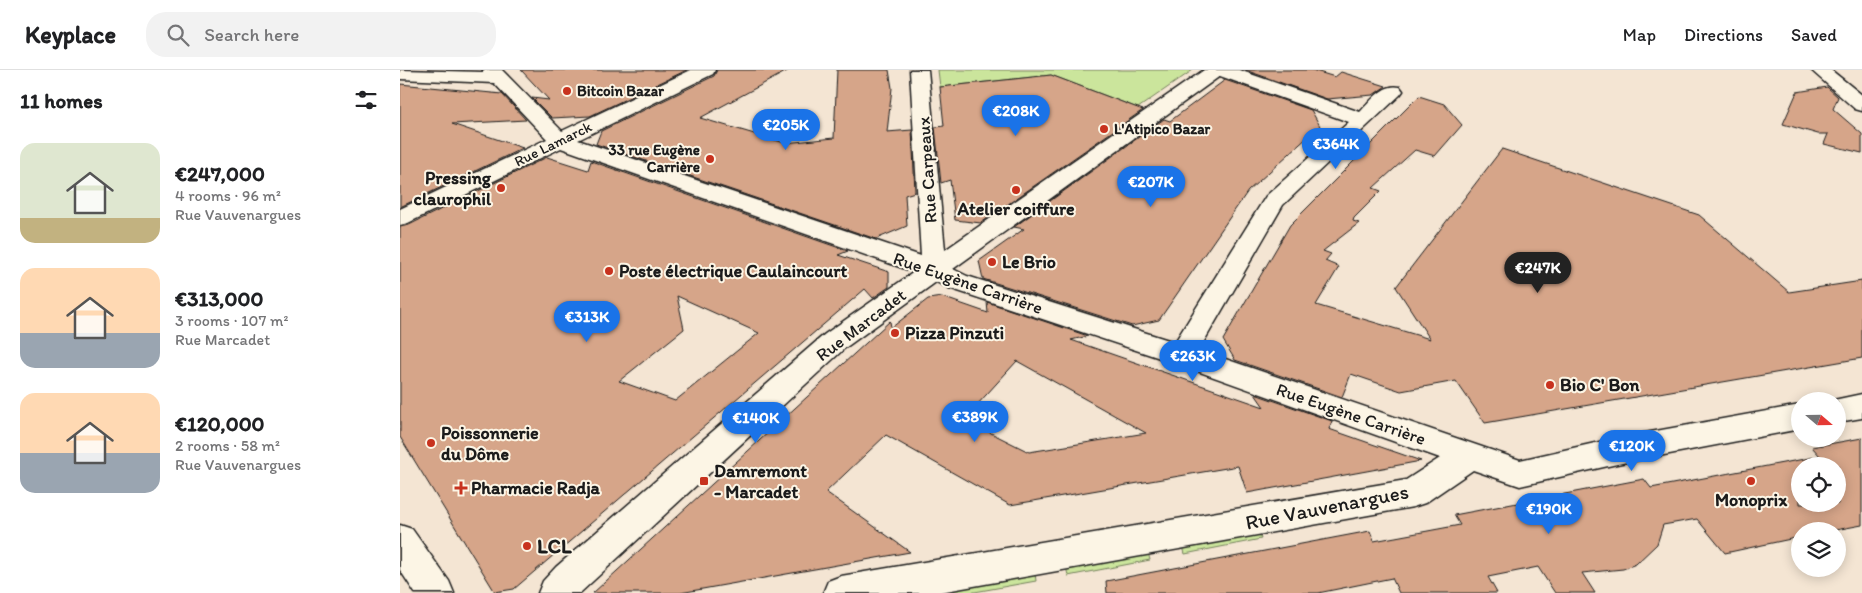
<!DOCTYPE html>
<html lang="en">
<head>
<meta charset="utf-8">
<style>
	body { margin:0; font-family:Itim,sans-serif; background:#f2f2f2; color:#202124; height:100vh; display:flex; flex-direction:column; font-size:19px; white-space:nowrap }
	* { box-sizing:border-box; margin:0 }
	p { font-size:16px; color:#757577 }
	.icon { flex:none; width:28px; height:28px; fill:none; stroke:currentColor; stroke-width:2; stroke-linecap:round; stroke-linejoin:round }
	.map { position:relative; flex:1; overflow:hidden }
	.drawer { display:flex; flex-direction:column; background:#fff; width:400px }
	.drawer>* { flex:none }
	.needle { width:32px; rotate:110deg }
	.controls { position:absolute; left:1391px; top:322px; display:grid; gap:10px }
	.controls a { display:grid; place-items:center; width:55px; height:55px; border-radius:50%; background:#fff; box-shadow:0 2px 12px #0003; font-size:25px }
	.price { position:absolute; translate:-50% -42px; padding:0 11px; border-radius:18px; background:#1a73e8; color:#fff; font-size:16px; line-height:32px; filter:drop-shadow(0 1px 2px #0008) }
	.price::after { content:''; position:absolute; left:50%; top:30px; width:15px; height:11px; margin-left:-8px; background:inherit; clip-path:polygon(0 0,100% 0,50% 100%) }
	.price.selected { background:#222; color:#fff }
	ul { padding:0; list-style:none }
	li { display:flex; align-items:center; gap:15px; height:125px; padding:0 20px }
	li span { display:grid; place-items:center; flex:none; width:140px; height:100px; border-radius:15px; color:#555 }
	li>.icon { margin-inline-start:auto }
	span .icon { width:60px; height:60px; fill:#fffc; stroke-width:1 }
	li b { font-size:21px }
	h2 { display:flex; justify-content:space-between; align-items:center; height:60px; padding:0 20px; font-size:21px }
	header { display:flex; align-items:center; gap:30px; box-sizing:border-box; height:70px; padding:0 25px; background:#fff; border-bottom:1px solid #e0e0e0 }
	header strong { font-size:24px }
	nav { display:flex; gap:28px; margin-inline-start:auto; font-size:18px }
	.search { width:350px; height:45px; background:#f2f2f2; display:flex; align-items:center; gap:12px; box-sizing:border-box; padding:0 18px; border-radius:20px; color:#757577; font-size:19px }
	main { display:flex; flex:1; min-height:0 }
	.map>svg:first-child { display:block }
</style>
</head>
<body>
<header>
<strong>Keyplace</strong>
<div class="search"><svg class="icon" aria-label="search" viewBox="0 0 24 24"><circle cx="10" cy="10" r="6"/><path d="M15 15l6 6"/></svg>Search here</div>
<nav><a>Map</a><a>Directions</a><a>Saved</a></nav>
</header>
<main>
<section class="drawer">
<h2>11 homes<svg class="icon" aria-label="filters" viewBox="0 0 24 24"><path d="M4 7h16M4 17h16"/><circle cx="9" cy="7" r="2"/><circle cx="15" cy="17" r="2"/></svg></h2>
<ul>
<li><span style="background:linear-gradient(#dfe7d0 75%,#c2b280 0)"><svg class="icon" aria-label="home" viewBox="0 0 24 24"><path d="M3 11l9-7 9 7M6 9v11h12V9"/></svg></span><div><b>€247,000</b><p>4 rooms · 96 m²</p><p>Rue Vauvenargues</p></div></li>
<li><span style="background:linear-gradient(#ffd9b3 65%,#9aa5b1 0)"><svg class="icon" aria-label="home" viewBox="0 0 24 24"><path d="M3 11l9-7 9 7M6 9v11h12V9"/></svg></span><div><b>€313,000</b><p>3 rooms · 107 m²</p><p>Rue Marcadet</p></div></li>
<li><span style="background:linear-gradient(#ffd9b3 60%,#9aa5b1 0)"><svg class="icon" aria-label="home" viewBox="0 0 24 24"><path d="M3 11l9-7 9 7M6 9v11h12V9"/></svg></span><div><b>€120,000</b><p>2 rooms · 58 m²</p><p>Rue Vauvenargues</p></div></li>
</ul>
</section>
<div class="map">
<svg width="1462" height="523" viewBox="0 0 1462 523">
	<rect width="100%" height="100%" fill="#f4e5d3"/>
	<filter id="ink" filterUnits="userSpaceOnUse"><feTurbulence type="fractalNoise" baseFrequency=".02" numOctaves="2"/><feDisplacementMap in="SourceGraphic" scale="10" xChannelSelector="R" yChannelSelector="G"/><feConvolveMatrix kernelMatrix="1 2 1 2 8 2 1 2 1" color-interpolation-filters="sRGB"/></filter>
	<g filter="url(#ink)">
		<path fill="#cbe59c" stroke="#74805c" d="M 538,0 L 793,0 L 738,38 L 651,5 L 540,17 Z
			M 856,456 L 861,469 L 785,484 L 781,469 Z
			M 746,475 L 750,490 L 668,506 L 665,491 Z
			M 634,496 L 636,511 L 569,523 L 554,523 L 553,511 Z"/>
		<path fill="#d6a589" stroke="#1c1c1c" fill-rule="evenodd" d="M 121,0 L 287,0 L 190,46 L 152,48 L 132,28 L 149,30 Z
			M 317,0 L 389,0 L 300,48 L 385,73 L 434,68 L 437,0 L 489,0 L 492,18 L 487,62 L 512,60 L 515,122 L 505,125 L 507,156 L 476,169 L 196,74 L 201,61 L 314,6 Z
			M 845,0 L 912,0 L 935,7 L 941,2 L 986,16 L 973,25 L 927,29 Z
			M 651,5 L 743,40 L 581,153 L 555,150 L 550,110 L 541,113 L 535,57 L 544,56 L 540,17 Z
			M 825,10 L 911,40 L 920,56 L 848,121 L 759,250 L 732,256 L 583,209 L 579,191 L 624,159 L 614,157 L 764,49 L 770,51 Z
			M 0,14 L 102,24 L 126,50 L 52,54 L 123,78 L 0,137 Z
			M 1427,17 L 1438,27 L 1433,39 L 1462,64 L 1462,83 L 1424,74 L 1428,64 L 1418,64 L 1383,54 L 1397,22 Z
			M 1019,26 L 1044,34 L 1062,55 L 1035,86 L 1015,80 L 973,118 L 981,121 L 954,148 L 953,151 L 959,153 L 923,181 L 931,184 L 925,191 L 939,197 L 916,235 L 1030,269 L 996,217 L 1102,79 L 1299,145 L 1389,222 L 1462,211 L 1462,288 L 1085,353 L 1056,311 L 1001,321 L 951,304 L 942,327 L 835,290 L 823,270 L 890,155 Z
			M 147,87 L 188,100 L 191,91 L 448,181 L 438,185 L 489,202 L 489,217 L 473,228 L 465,219 L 114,519 L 95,522 L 0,367 L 0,157 L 9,155 ZM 277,226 L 359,263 L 275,331 L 219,311 L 284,259 Z
			M 542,227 L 588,243 L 587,232 L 688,266 L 671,270 L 864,337 L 855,324 L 932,351 L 929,359 L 1021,391 L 847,423 L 838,396 L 610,435 L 486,365 L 426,422 L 510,482 L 280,523 L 193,523 L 490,251 L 491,258 L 528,229 ZM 617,291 L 746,363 L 629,382 L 571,353 L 573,350 L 566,347 Z
			M 1462,368 L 1462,455 L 1430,461 L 1400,461 L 1400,467 L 1325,483 L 1297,449 L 1263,455 L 1257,474 L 1236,494 L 1223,499 L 1182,503 L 1195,523 L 1155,523 L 1138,497 L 1088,507 L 1097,523 L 999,523 L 992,508 L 918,523 L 707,523 L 706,511 L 970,461 L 974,471 L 1060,455 L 1054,445 L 1244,409 L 1251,418 L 1420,386 L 1412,377 ZM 1400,396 L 1438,396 L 1438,434 L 1400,434 Z"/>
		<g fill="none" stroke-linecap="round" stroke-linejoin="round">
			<g stroke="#1c1c1c" stroke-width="3">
				<path id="minor" d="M 0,0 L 84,2 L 83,0 L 102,0 L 162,61 L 291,0 L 315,0 L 313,4 L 178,70 L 521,186 L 510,0 L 528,0 L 545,180 L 804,0 L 839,0 L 960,42 C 971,31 983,13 1000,17 L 1003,21 L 1000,25 L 883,135 L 799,280 L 1120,390 L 1217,368 L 1400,335 L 1400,359 L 1217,394 L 1120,416 L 1073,400 L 1025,433 L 1013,437 L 535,523 L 423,523 L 428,511 L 441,506 L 1006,410 L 1040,388 L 772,292 L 549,218 L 536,212 L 445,278 L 180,523 L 138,523 L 143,511 L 156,497 L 425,264 L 514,202 L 161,78 L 8,153 L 0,155 L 0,139 L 147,69 L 94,13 L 0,9 ZM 820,6 L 949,52 L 866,126 L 775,272 L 567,206 L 553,199 Z
					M 1462,324 L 1462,348 L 1438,352 L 1438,331 L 1429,331 Z
					M 0,455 L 12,459 L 49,511 L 54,523 L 15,523 L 0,500 Z"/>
			</g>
			<g stroke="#1c1c1c" stroke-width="3">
				<path id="major" d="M 1411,0 L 1431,0 L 1462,25 L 1462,41 L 1455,39 Z"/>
			</g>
			<use href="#minor" fill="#fcf5e5" fill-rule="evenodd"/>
			<use href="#major" fill="#fcf5e5" fill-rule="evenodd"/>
		</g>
	</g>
	<g fill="#c8321e" stroke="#fcf5e5" stroke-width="2">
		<circle cx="167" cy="21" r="5"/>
		<circle cx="704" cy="59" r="5"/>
		<circle cx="310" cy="89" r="5"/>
		<circle cx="101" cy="118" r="5"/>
		<circle cx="616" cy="120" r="5"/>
		<circle cx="592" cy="192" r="5"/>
		<circle cx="209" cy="201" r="5"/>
		<circle cx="495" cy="263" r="5"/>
		<circle cx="1150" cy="315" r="5"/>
		<circle cx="31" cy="373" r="5"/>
		<rect x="299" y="406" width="10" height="10" rx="2.5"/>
		<circle cx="1351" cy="411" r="5"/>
		<path d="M58.5 410.5h5v5h5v5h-5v5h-5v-5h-5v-5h5z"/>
		<circle cx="127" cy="476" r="5"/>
	</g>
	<g text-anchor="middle" stroke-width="4" stroke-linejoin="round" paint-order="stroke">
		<g font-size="15" font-weight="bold" fill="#1c1c1c" stroke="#fcf5e5" text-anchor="start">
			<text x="177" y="26">Bitcoin Bazar</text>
			<text x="714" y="64">L'Atipico Bazar</text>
			<text x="300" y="85" text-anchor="end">33 rue Eugène<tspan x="300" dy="17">Carrière</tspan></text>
		</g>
		<g font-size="15" fill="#1c1c1c" stroke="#fcf5e5">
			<text transform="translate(153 74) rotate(-26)" y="5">Rue Lamarck</text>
		</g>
		<g font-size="18" fill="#1c1c1c" stroke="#fcf5e5">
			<text transform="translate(527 100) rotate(-94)" y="6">Rue Carpeaux</text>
			<text transform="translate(568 213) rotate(19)" y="6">Rue Eugène Carrière</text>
			<text transform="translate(461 255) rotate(-37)" y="6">Rue Marcadet</text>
			<text transform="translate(951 344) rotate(19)" y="6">Rue Eugène Carrière</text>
		</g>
		<g font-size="18" font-weight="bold" fill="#1c1c1c" stroke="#fcf5e5" text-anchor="start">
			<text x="91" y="114" text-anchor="end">Pressing<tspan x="91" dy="21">claurophil</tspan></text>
			<text x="616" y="145" text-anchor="middle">Atelier coiffure</text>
			<text x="602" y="198">Le Brio</text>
			<text x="219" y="207">Poste électrique Caulaincourt</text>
			<text x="505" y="269">Pizza Pinzuti</text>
			<text x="1160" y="321">Bio C' Bon</text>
			<text x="41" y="369">Poissonnerie<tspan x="41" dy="21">du Dôme</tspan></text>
			<text x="314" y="407">Damremont<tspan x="314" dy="21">- Marcadet</tspan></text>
			<text x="71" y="424">Pharmacie Radja</text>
			<text x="1351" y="436" text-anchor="middle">Monoprix</text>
		</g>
		<g font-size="21" fill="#1c1c1c" stroke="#fcf5e5">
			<text transform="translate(927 437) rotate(-11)" y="7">Rue Vauvenargues</text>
		</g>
		<g font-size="21" font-weight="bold" fill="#1c1c1c" stroke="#fcf5e5" text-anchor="start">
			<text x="137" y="483">LCL</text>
		</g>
	</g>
</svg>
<div class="controls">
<a><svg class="needle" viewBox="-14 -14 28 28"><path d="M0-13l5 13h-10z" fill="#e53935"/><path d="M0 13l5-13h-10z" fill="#757577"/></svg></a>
<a><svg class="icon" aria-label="locate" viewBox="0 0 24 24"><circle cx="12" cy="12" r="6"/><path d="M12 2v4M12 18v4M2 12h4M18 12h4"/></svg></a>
<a><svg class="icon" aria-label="layers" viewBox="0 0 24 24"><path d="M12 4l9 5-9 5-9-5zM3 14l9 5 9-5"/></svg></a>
</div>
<b class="price" style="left:616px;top:67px">€208K</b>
<b class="price" style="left:386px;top:81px">€205K</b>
<b class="price" style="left:936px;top:100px">€364K</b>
<b class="price" style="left:751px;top:138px">€207K</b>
<b class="price selected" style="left:1138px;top:224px">€247K</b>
<b class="price" style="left:187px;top:273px">€313K</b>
<b class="price" style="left:793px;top:312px">€263K</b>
<b class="price" style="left:575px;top:373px">€389K</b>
<b class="price" style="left:356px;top:374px">€140K</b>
<b class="price" style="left:1232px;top:402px">€120K</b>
<b class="price" style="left:1149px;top:465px">€190K</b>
</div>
</main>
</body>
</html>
